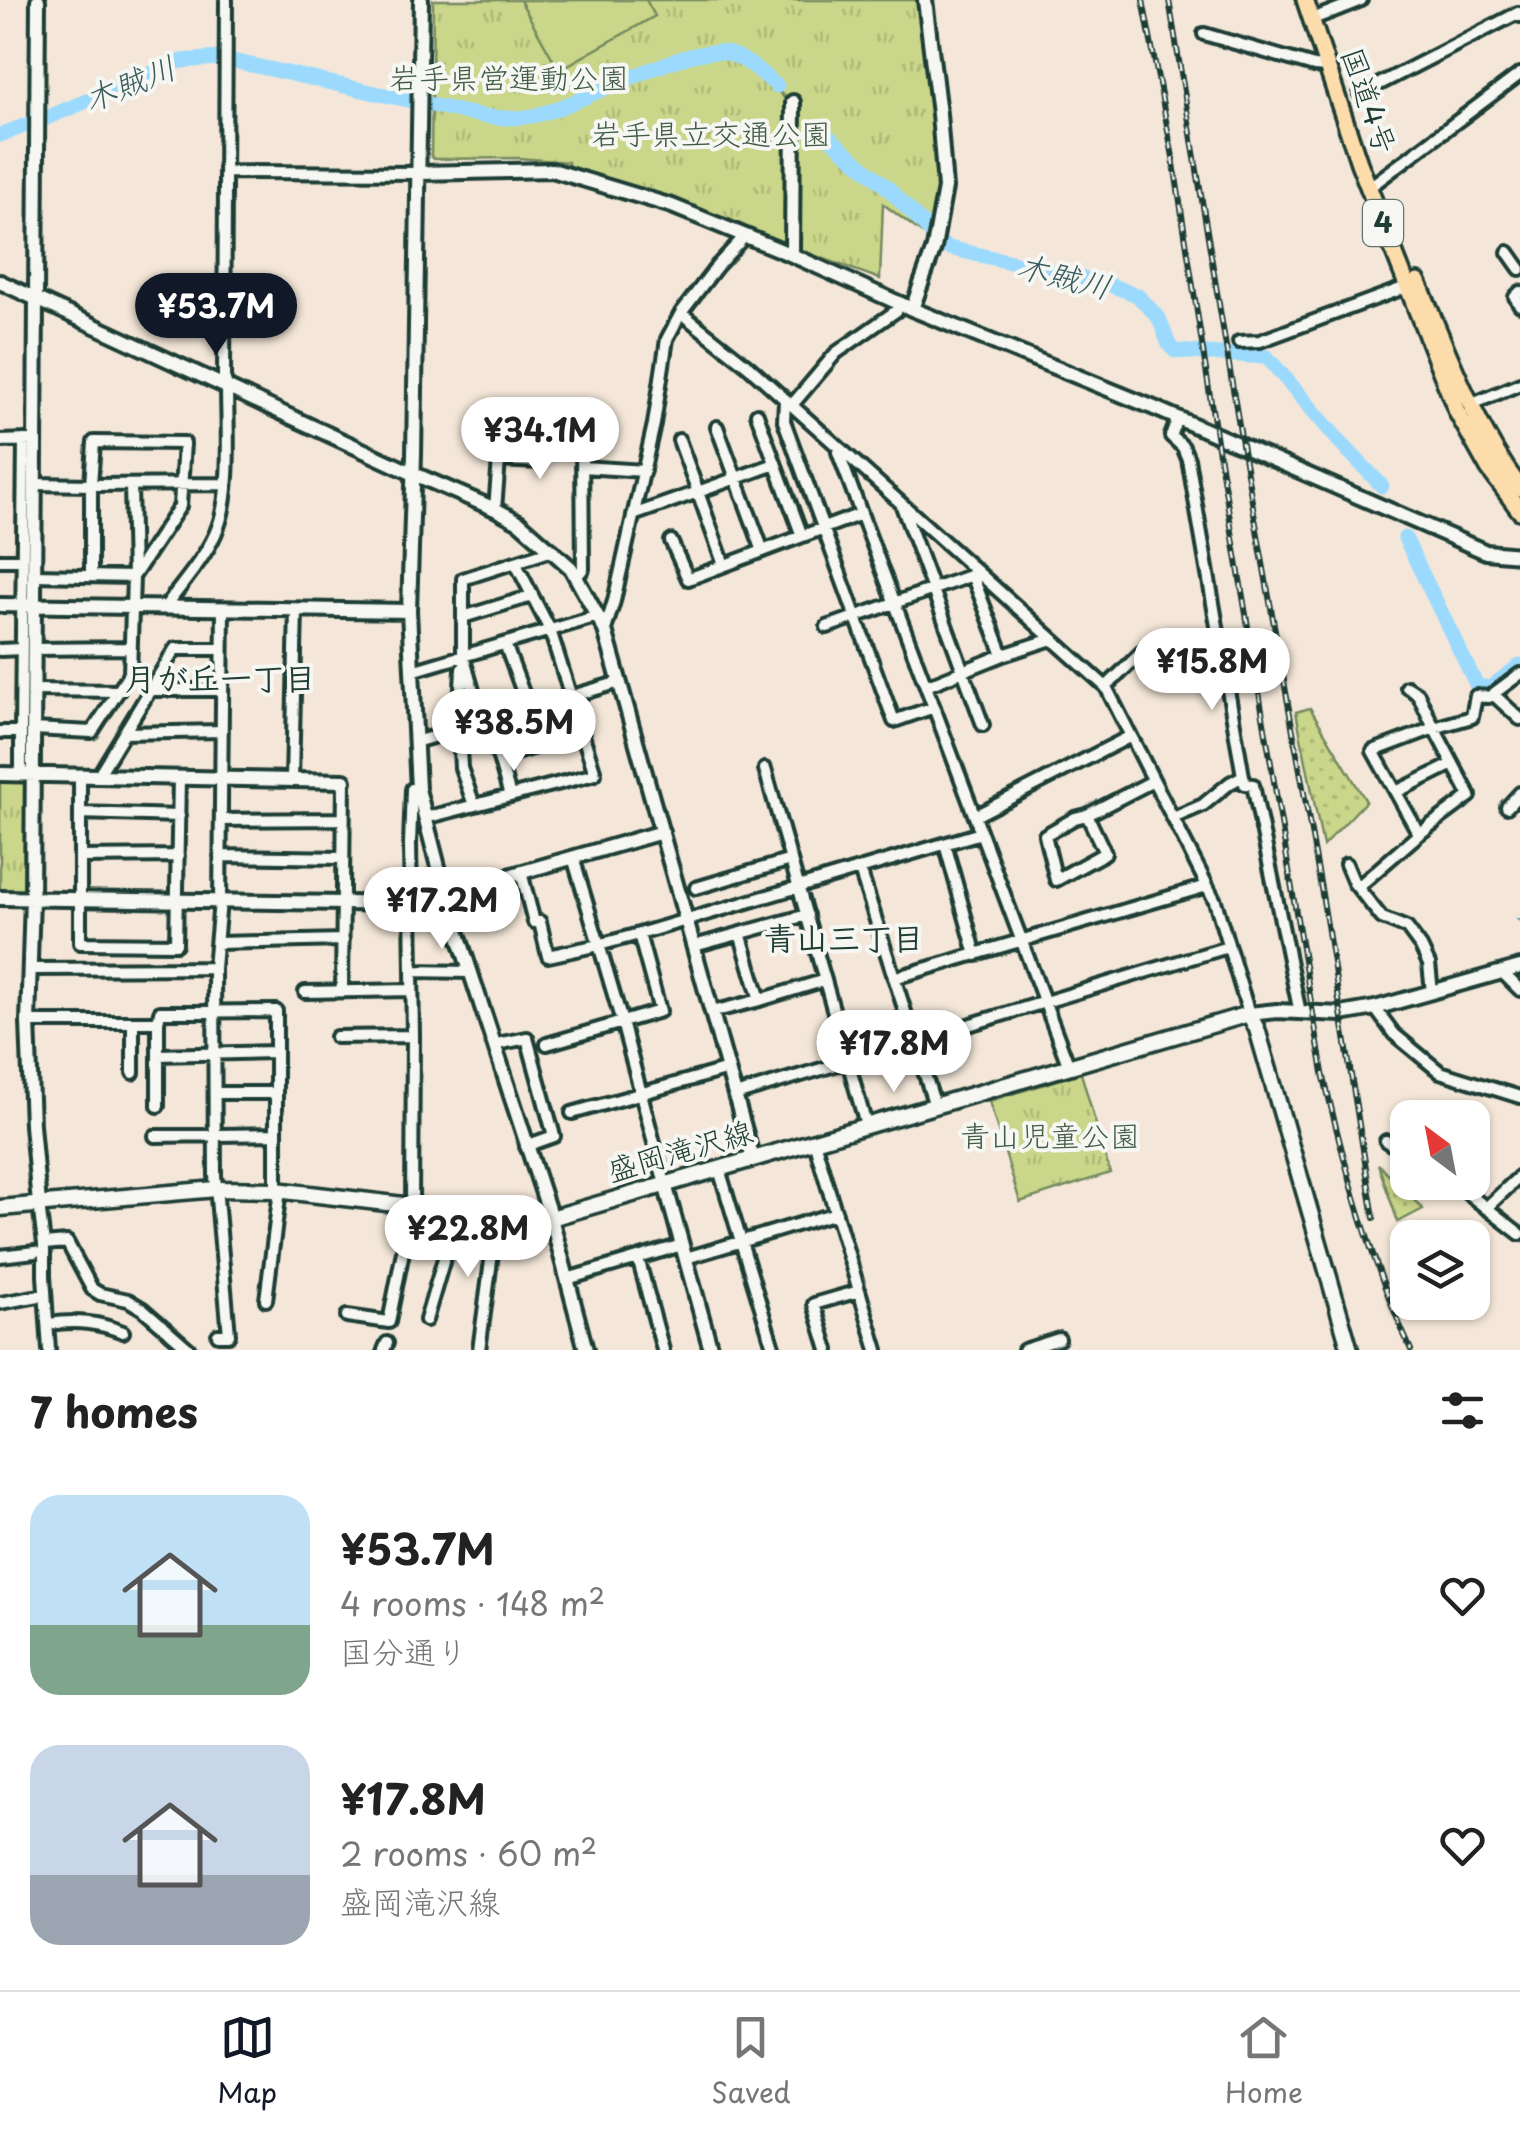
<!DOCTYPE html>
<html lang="en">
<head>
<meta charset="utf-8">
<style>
	body { margin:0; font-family:"Playpen Sans","Klee One",sans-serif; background:#f6f6f6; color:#222; height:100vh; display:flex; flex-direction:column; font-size:38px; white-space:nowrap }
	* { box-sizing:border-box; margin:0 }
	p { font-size:32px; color:#767676 }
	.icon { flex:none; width:55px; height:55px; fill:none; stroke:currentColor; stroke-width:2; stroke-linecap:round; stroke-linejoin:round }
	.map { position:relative; height:1350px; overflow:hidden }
	.panel { display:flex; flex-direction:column; background:#fff; flex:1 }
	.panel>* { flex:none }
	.needle { width:65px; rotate:328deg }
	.buttons { position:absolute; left:1390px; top:1100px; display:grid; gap:20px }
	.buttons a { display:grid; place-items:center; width:100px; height:100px; border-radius:20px; background:#fff; box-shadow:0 2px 8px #0004; font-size:50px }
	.price { position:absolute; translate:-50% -85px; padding:0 22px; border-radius:35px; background:#fff; color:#222; font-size:32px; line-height:65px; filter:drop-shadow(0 2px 5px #0008) }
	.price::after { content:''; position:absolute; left:50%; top:60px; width:30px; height:22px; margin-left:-15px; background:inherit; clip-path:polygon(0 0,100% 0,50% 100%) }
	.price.active { background:#111827; color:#fff }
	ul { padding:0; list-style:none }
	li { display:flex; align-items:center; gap:30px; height:250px; padding:0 30px }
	li span { display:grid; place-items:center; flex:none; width:280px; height:200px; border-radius:30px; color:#555 }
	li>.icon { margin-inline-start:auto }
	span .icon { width:120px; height:120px; fill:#fffc; stroke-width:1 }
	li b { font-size:42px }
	h2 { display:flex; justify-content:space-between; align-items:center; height:120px; padding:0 30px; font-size:42px }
	.dock { display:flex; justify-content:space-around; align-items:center; height:140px; border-top:2px solid #e0e0e0; background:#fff; font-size:28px; color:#767676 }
	.dock a { display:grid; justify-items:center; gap:5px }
	.dock .active { color:#111827 }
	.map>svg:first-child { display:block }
</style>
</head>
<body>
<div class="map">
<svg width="1520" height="1350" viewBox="0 0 1520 1350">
	<defs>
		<pattern id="grass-dots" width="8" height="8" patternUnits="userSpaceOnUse" patternTransform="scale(2.5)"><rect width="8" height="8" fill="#cad689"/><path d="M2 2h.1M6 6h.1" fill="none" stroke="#adb977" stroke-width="1.8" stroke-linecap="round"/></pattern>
		<pattern id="park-tufts" width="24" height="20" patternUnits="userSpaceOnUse" patternTransform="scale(2.5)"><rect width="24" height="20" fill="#cad689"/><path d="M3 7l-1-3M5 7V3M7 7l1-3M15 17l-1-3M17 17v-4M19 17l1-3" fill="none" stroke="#adb977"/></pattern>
	</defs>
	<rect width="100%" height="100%" fill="#f4e7d9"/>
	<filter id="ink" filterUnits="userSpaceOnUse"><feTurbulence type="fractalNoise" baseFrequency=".01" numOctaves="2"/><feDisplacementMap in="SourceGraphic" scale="20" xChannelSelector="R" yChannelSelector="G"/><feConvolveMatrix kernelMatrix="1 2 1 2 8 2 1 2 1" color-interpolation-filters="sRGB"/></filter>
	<g filter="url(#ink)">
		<path fill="url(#grass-dots)" stroke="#748a5e" stroke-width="2.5" d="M 1310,708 L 1366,801 L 1323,846 L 1296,712 Z
			M 1378,1164 L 1423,1209 L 1398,1222 Z"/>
		<path fill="url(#park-tufts)" stroke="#748a5e" stroke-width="2.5" d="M 433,0 L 920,0 L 941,189 L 934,242 L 883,204 L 880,279 L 794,248 L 789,101 L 768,81 L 787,101 L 790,246 L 729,219 L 569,171 L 568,162 L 518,158 L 434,159 L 431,156 Z
			M 0,778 L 30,778 L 24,892 L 0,892 Z
			M 1081,1073 L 1110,1173 L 1020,1202 L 989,1101 Z"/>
		<path fill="#cad689" stroke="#748a5e" stroke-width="2.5" d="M 520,0 L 646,0 L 655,16 L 559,70 Z"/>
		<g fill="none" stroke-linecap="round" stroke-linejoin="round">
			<path stroke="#6a9bad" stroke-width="2.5" d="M 1517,919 L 1520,921"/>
			<path stroke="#9cdafd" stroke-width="15" d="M 233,61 C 298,75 362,91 427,104 C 462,111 495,123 532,116 C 581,106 684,43 727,53 C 746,58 763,74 777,86
				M 44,119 L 181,61 L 219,58
				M 824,133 L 888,188 L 945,247 L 1107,284 L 1137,295 L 1159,318 L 1169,345 L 1175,351 L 1267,357 L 1340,442 L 1382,486
				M 0,135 L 29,124
				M 1405,538 L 1477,686 L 1490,688 L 1520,665"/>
			<g stroke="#1f3d34" stroke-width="18">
				<path id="minor" d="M 1310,20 L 1361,0
					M 1204,34 L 1314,66 L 1327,67
					M 1360,94 L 1518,13 L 1520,16
					M 226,172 L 420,173
					M 1375,183 L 1520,74
					M 1508,252 L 1520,269
					M 1520,292 L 1515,297 L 1520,305
					M 681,313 L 748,366 L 1106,687 L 1215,901 L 1249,1014
					M 1239,342 L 1260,341 L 1409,286
					M 785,400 L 784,421 L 894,721 L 934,707
					M 792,405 L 836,353 L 896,311 L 901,303
					M 1470,405 L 1520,384
					M 757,414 L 802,536
					M 1178,418 L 1171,436 L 1183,447 L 1188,459 L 1243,776 L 1245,784 L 1253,785 L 1300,1013
					M 717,427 L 763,551
					M 679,440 L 698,492 L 775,464
					M 0,441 L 29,440
					M 838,452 L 1069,1067
					M 582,467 L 644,471
					M 902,506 L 983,725
					M 495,509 L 499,460 L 541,462 L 541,442
					M 633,515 L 698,492 L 724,565
					M 671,541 L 688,579 L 861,514
					M 553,550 L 463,579 L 463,656 L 482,722 L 499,758 L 582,733
					M 0,560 L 22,560
					M 34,575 L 133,577 L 131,485
					M 972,575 L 1003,655 L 1052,639
					M 91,576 L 91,485 L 226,484
					M 576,577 L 583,569 L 582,442
					M 166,606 C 183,582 208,555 218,527 C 232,490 227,427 227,386 L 224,377 L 226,0
					M 463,617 L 532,596
					M 827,627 L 978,573
					M 605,630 L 614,601 L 654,424 L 667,339 L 681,313 L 717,266 L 745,236
					M 505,644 L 529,709
					M 33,649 L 131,648
					M 0,650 L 21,649
					M 462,669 L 459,729 L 461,768 L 474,805
					M 412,671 L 598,616
					M 926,686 L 1003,655
					M 1106,687 L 1150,644 L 1168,666
					M 1407,687 L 1418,694 L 1434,728 L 1472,717 L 1476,696 L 1489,697 L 1520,674
					M 33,690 L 119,691
					M 150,690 L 222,690
					M 1494,695 L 1520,719
					M 33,729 L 92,732 L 130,673 L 133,577 L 180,506 L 184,443 L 94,442 L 91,485 L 34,484
					M 0,732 L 21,732 L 24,440
					M 21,732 L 21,775
					M 124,733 L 222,731
					M 415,742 L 620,682
					M 499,758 L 510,796
					M 765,769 L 866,1125
					M 80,776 L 80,943 L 176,944 L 179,778
					M 98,776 L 175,649 L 222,649
					M 292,780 L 296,609
					M 1396,792 L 1453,764
					M 1507,807 L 1520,793
					M 80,813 L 179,816
					M 1087,815 L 1075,818 L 1045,835 L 1056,880 L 1105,853 L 1087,815 L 1153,781
					M 975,816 L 1131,736
					M 425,818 L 595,774 L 550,630 L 515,562
					M 1173,818 L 1203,805 L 1230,783 L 1243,776
					M 221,820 L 343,819
					M 945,844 L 976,955
					M 220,856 L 343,858
					M 80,857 L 178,856
					M 573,857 L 622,1022 L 665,1184
					M 1346,864 L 1354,883 L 1382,918 L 1407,928 L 1421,947 L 1429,964 L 1432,992
					M 860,870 L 935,1106
					M 521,872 L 534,922 L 540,922 L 548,956 L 599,945 L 639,934
					M 1358,887 L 1419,834 L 1470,796 L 1434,728 L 1373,751 L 1419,834
					M 696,888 L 791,860
					M 740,933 L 760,1000 L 825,980
					M 218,943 L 343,940
					M 694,946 L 807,915
					M 30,969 L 214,968
					M 412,971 L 470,972
					M 1502,972 L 1520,990
					M 894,978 L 1207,886
					M 342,991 L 344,781
					M 305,992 L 412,990
					M 1375,1008 L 1394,1034 L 1440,1072 L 1520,1097
					M 712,1012 L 760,1000
					M 28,1022 L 158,1022 L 158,1106
					M 133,1022 L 133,1073
					M 336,1037 L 413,1036
					M 497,1044 L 527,1038 L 554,1136 L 526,1146
					M 547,1044 L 660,1011 L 639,934 L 981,833
					M 158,1055 L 276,1052
					M 215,1093 L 276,1093
					M 735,1095 L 1228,947
					M 572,1113 L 728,1069
					M 155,1136 L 276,1134 L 276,1011 L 160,1012 L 158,1022
					M 814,1141 L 877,1350
					M 1386,1141 L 1408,1155
					M 719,1169 L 774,1350
					M 1453,1182 L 1520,1234
					M 276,1190 L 276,1134
					M 39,1204 L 44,1244 L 44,1276 L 49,1350
					M 1486,1208 L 1520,1176
					M 44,1244 L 67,1242 L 92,1289 L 100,1294 L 128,1300 L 143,1309 L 190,1350
					M 0,1256 L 35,1252
					M 638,1258 L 663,1350
					M 686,1258 L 836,1213
					M 567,1279 L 682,1245
					M 266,1300 L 280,1190
					M 0,1303 L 39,1296
					M 347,1316 L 389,1322 L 412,1206 L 413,1036 L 410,844 L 412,789 L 418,789
					M 426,1320 L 458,1211
					M 49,1324 C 76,1320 98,1322 123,1332
					M 218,1335 L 229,1335 L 215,1175 L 214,968 L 220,901 L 223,608
					M 384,1350 L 387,1343
					M 479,1350 L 497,1216
					M 828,1350 L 814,1304 L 859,1291
					M 1024,1350 L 1059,1339"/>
			</g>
			<g stroke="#1f3d34" stroke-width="20">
				<path id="tertiary" d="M 38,0 L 32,898 L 28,1022 L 32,1125 L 39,1204
					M 421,0 L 414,455 L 409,611 L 418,789 L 445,894 L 551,1218 L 586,1350
					M 420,173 L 552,170 L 672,206 L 792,255 L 912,309 L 1152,407 L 1486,552 L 1520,555
					M 792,255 L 793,102
					M 0,282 L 414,474 L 495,509 L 519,522 L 571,568 L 605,630 L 753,1159
					M 912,309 L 934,248 L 945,188 L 939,114 L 925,0
					M 0,605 L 409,611
					M 0,774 L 344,781
					M 0,898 L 411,904 L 662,832
					M 1249,1014 L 1277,1011 L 1341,1014 L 1375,1008 L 1520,967
					M 665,1184 L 711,1350"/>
			</g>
			<g stroke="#1f3d34" stroke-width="21">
				<path id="secondary" d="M 0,1208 L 216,1189 L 276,1190 L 497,1216 L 551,1218 L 1249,1014 L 1257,1029 L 1350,1350"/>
			</g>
			<g stroke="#1f3d34" stroke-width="22">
				<path id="trunk" d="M 1305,0 L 1359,163 L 1457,412 L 1489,469 L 1520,511
					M 1418,282 C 1448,352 1474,426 1520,488"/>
			</g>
			<use href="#minor" stroke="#f6f6f2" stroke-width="10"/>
			<use href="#tertiary" stroke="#f6f6f2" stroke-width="12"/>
			<use href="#secondary" stroke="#f6f6f2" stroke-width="14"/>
			<use href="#trunk" stroke="#fddcac" stroke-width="15"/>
			<g stroke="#1f3d34" stroke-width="6">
				<path id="rail" d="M 1143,0 L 1173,157 L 1219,454 L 1323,1073 C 1345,1168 1370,1261 1411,1350
					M 1169,0 L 1245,462 L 1322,894 L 1374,1218"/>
			</g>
			<use href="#rail" stroke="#f6f6f2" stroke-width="2.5" stroke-dasharray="8" stroke-linecap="butt"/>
		</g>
	</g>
	<g text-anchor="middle" stroke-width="8" stroke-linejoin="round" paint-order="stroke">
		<rect fill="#f6f6f2" stroke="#60746d" stroke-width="2.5" x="1363" y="200" width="40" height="46" rx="8"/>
		<g font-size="28" font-weight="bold" fill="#1f3d34">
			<text x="1383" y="233">4</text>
		</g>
		<g font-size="30" fill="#415c45" stroke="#f6f6f2">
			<text x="509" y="89">岩手県営運動公園</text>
			<text x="711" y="145">岩手県立交通公園</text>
			<text x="1050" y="1147">青山児童公園</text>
		</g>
		<g font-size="30" fill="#1f3d34" stroke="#f6f6f2">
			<text transform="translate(1368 101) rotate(71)" y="10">国道4号</text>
			<text transform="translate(680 1152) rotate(-16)" y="10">盛岡滝沢線</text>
		</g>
		<g font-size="32" font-style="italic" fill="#385c5c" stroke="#f6f6f2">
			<text transform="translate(130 84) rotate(-22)" y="11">木賊川</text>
			<text transform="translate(1064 277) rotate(14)" y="11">木賊川</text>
		</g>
		<g font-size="32" font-weight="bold" fill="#1f3d34" stroke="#f6f6f2">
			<text x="220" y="690">月が丘一丁目</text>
			<text x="844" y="950">青山三丁目</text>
		</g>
	</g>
</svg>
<div class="buttons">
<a><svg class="needle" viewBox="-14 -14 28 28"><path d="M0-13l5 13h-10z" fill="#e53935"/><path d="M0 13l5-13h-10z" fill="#767676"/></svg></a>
<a><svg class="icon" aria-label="layers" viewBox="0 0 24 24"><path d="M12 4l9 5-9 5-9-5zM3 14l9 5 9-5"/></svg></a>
</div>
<b class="price active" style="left:216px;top:358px">¥53.7M</b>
<b class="price" style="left:540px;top:482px">¥34.1M</b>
<b class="price" style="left:1212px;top:713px">¥15.8M</b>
<b class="price" style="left:514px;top:774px">¥38.5M</b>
<b class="price" style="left:442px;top:952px">¥17.2M</b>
<b class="price" style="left:894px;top:1095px">¥17.8M</b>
<b class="price" style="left:468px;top:1280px">¥22.8M</b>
</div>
<section class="panel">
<h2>7 homes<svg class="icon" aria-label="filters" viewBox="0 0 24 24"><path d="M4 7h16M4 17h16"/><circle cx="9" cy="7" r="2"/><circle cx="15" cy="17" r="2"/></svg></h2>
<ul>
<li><span style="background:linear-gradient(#bfe0f5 65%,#7fa58c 0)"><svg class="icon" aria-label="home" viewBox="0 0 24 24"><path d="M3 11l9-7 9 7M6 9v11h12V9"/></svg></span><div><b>¥53.7M</b><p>4 rooms · 148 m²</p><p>国分通り</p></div><svg class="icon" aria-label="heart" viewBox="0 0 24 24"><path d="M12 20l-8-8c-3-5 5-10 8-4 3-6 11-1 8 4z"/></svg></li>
<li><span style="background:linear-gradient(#c9d6e8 65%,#9aa5b1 0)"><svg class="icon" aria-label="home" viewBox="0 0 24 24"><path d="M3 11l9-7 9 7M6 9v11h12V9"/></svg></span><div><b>¥17.8M</b><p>2 rooms · 60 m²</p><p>盛岡滝沢線</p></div><svg class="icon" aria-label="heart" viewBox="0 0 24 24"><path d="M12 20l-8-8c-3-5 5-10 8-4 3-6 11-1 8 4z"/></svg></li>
</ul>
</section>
<nav class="dock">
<a class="active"><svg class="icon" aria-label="map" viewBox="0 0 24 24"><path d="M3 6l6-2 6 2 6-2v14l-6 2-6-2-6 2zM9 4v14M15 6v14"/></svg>Map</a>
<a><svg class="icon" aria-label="saved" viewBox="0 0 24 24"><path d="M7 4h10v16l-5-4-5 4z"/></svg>Saved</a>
<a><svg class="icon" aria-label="home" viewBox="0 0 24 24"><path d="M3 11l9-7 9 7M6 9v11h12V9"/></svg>Home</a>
</nav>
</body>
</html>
